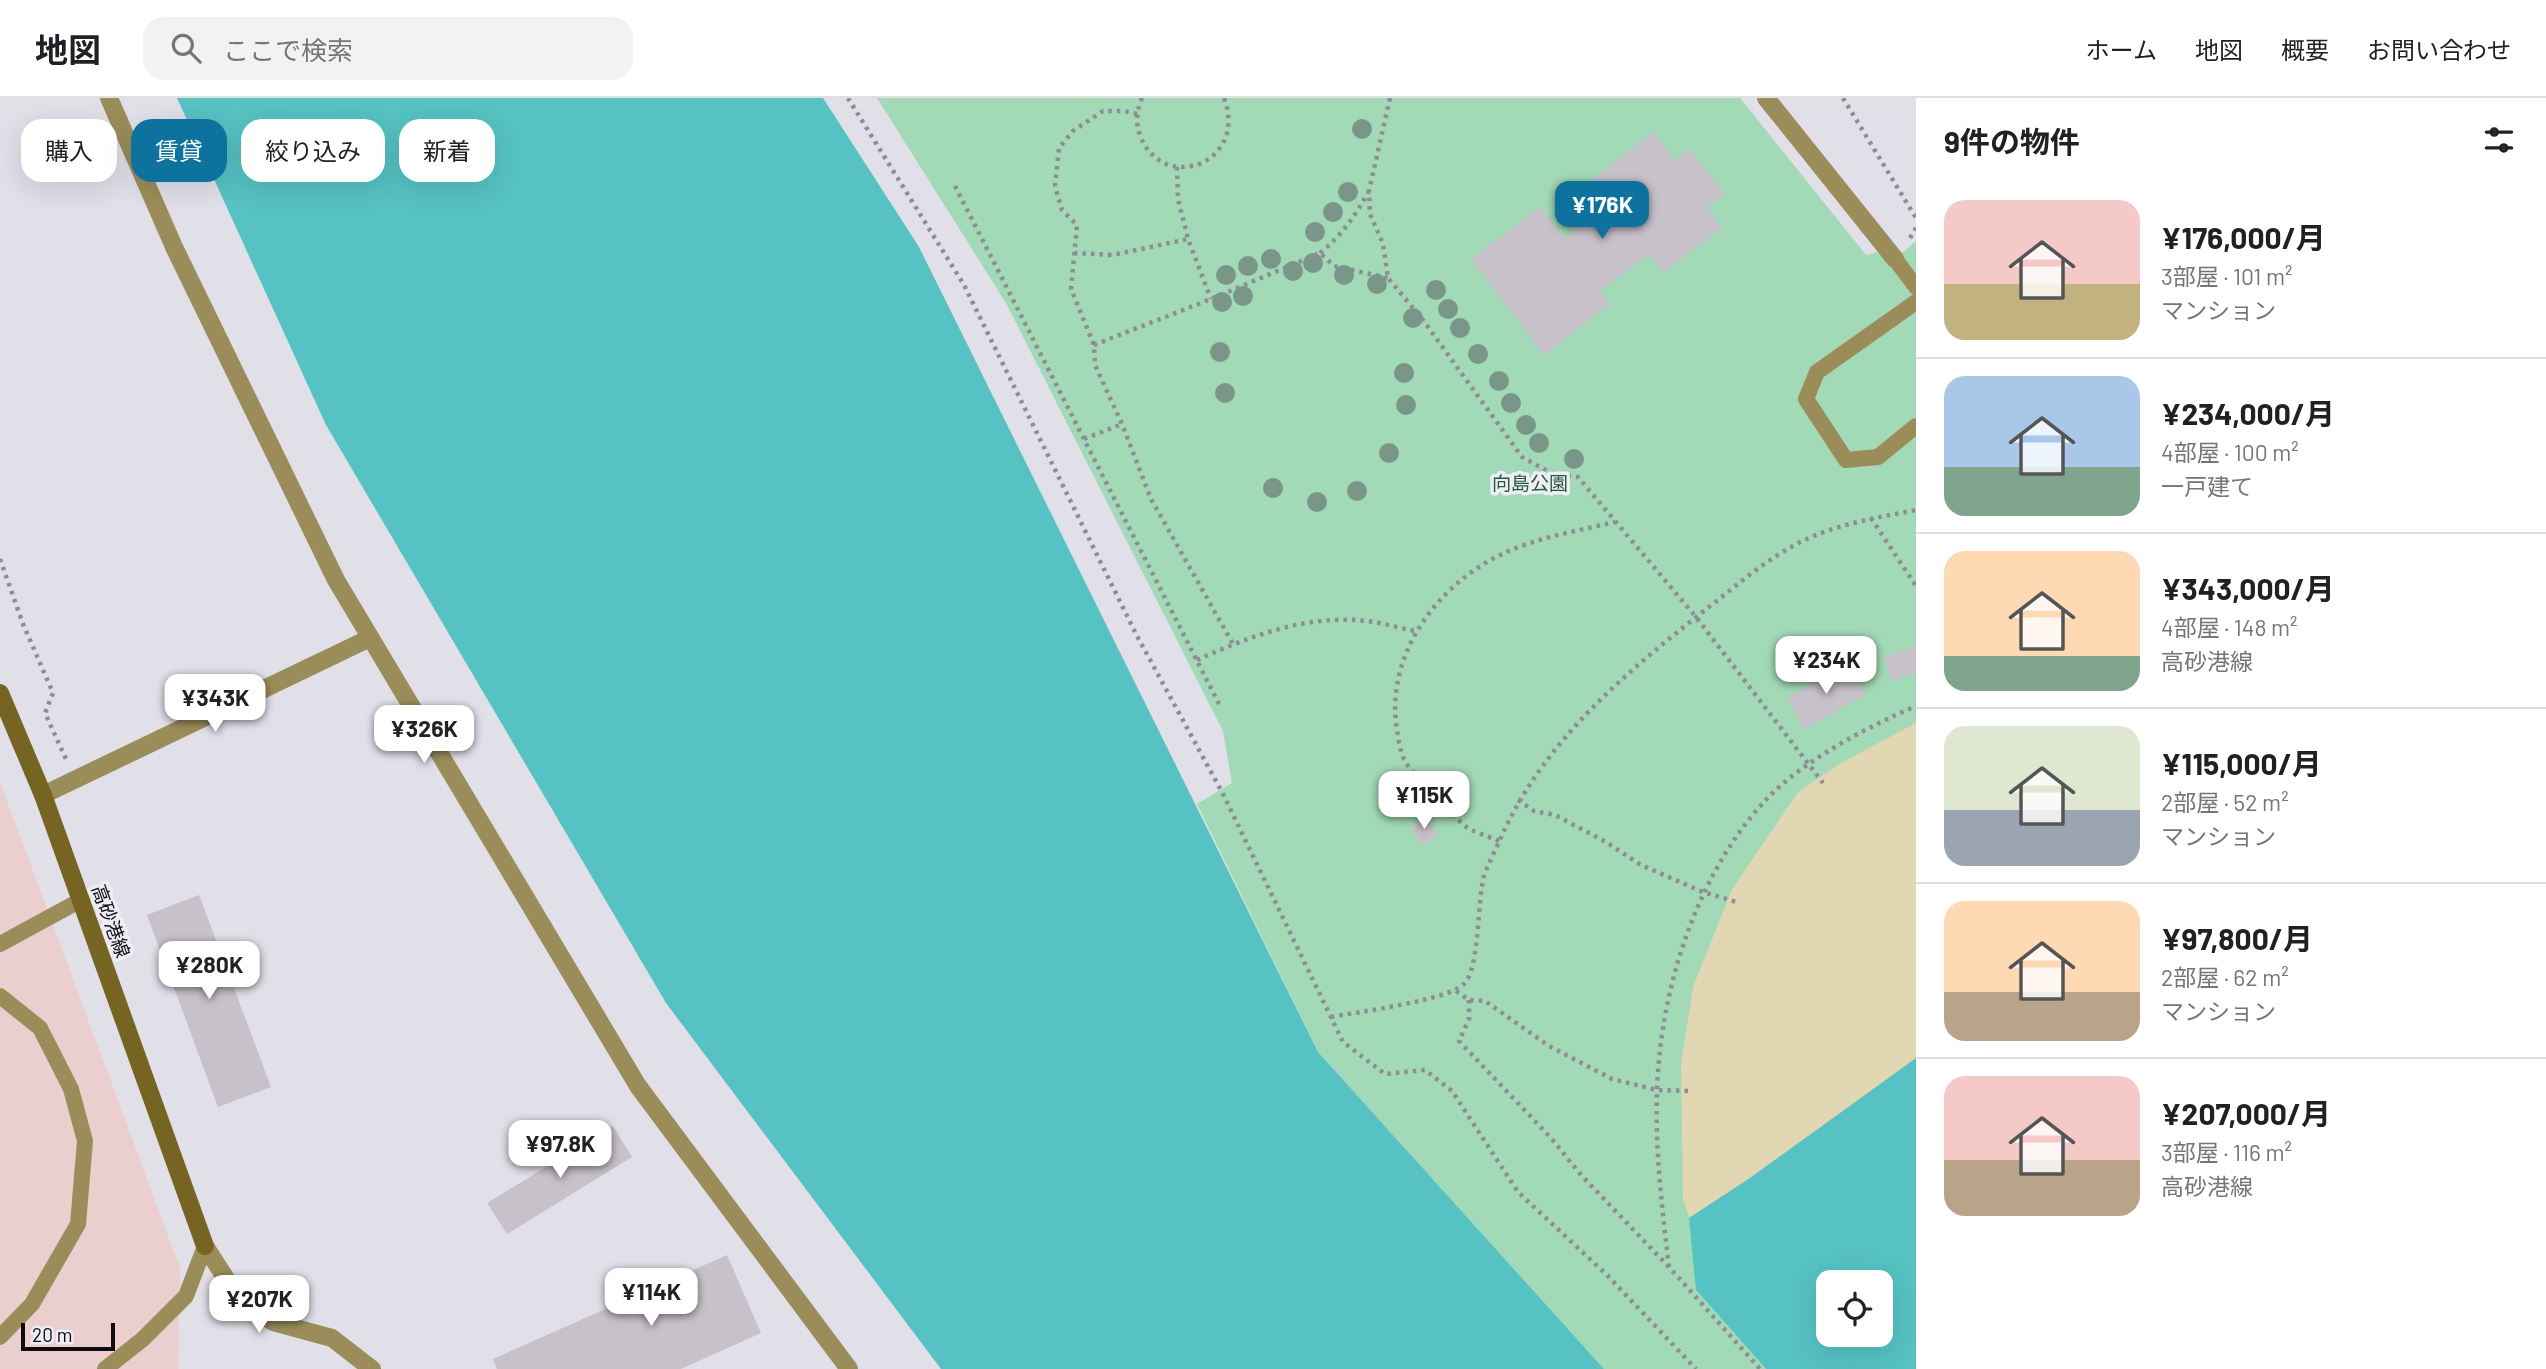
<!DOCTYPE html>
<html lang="ja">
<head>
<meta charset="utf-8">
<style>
	body { margin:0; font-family:Barlow,"Noto Sans JP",sans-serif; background:#f2f2f2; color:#202124; height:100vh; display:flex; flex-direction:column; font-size:26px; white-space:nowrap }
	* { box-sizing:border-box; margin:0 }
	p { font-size:23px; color:#757577 }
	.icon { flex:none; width:38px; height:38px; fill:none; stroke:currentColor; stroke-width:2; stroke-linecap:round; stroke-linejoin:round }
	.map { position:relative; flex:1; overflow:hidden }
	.side { display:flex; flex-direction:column; background:#fff; width:630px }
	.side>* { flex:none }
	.guide { position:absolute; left:21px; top:21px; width:665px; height:63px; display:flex; gap:14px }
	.fabs { position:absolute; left:1816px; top:1172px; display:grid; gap:14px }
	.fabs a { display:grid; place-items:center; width:77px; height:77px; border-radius:14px; background:#fff; box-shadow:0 7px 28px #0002; font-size:35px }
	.scale { position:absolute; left:21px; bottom:18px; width:94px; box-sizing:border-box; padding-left:7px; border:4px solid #0d0c0f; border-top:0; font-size:19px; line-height:24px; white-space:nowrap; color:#0d0c0f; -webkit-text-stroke:5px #eeecf5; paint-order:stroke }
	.price { position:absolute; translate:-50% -60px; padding:0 16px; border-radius:14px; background:#fff; color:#222; font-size:23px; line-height:46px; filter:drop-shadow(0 2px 4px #0008) }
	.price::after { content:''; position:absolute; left:50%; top:42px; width:21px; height:16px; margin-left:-10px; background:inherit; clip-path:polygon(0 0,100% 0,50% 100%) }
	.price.selected { background:#0e729f; color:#fff }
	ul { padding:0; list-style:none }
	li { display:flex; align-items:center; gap:21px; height:175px; padding:0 28px }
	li+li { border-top:2px solid #e0e0e0 }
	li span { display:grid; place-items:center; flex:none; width:196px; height:140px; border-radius:21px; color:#555 }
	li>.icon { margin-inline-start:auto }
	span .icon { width:84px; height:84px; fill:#fffc; stroke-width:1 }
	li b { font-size:30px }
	h2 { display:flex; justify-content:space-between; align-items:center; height:84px; padding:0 28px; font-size:30px }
	.tag { padding:0 24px; border-radius:21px; background:#fff; box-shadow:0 7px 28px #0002; font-size:24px; line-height:63px }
	.tag.selected { background:#0e729f; color:#fff }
	header { display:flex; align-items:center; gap:42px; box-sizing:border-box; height:98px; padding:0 35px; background:#fff; border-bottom:2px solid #e0e0e0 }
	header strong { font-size:33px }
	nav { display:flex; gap:38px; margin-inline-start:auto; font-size:24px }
	.search { width:490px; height:63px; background:#f2f2f2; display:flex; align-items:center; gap:18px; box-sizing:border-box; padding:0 24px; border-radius:21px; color:#757577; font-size:26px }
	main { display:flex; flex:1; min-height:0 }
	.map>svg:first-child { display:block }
</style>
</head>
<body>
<header>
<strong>地図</strong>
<div class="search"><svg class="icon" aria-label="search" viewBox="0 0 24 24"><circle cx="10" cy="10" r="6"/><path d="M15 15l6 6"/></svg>ここで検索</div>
<nav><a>ホーム</a><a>地図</a><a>概要</a><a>お問い合わせ</a></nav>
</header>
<main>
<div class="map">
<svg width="1916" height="1271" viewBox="0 0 1916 1271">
	<rect width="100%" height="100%" fill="#e1dfe8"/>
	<path fill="#eacfce" d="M 0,684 L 180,1170 L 178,1271 L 0,1271 Z"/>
	<path fill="#a2d9b6" d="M 877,0 L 1740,0 L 1866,157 L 1879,154 L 1895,161 L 1916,143 L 1916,960 L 1806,1038 L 1696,1192 L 1766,1271 L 1604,1271 L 1318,954 L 1197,706 L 1232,685 L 1223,633 L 1006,205 Z"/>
	<path fill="#e1d7b2" d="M 1916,625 L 1916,960 L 1750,1080 L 1689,1120 L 1683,1101 L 1681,967 L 1693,889 L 1732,791 L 1799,693 L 1841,665 Z"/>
	<path fill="#56c2c3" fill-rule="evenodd" d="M 177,0 L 823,0 L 919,149 L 1318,954 L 1604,1271 L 941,1271 L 666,905 L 326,327 Z
		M 1916,960 L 1916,1271 L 1766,1271 L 1696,1192 L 1689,1120 L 1750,1080 ZM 1829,1185 L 1881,1185 L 1881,1237 L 1829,1237 Z"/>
	<path fill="#c7c1c9" d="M 1654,34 L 1675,62 L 1690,51 L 1725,96 L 1706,110 L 1722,130 L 1663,175 L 1649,156 L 1600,193 L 1610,206 L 1544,257 L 1471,161 L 1540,109 L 1564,140 L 1610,105 L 1592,81 Z
		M 1916,548 L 1916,575 L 1892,583 L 1884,559 Z
		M 1848,565 L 1865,597 L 1804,631 L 1787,599 Z
		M 1429,720 L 1437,739 L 1420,747 L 1411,728 Z
		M 199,797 L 271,989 L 218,1009 L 147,817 Z
		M 613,1028 L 632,1059 L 507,1136 L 487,1105 Z
		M 727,1157 L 761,1235 L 681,1271 L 497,1271 L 493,1261 Z"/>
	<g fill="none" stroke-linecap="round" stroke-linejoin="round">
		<path stroke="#8f8d94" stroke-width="4.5" stroke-dasharray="3.5 5" stroke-linecap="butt" d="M 848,0 L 964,187 L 1136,536 L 1223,696 L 1343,944 L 1385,976 L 1425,972 L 1452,993 L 1518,1094 L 1607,1177 L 1696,1271
			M 1142,0 C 1137,12 1135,25 1140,37 C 1162,97 1249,66 1224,0
			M 1390,0 L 1369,93 L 1370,116 L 1383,146 L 1388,180 L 1423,222 L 1522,359 L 1551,375 L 1578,379 L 1696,519 L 1823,685
			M 1843,0 L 1916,120
			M 1137,16 L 1124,13 L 1103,13 L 1073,33 L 1059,50 L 1055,88 L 1062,112 L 1077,127 L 1071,191 L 1094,247 L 1095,267 L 1122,326 L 1151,401 L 1233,546
			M 1177,69 L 1178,101 L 1188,141 L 1211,201
			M 955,88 L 1219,606
			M 1910,140 L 1916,130
			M 1074,155 L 1113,157 L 1188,141
			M 1320,155 C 1342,137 1355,118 1369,93
			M 1094,247 L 1211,201 L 1320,155 L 1334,168 L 1388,180
			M 1084,341 L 1122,326
			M 1871,420 L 1916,488
			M 0,461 L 23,526 L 53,595 L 45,615 L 66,661
			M 1197,562 C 1250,538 1308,516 1367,523 C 1383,525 1399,530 1415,533
			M 1518,702 L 1534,713 L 1555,717 L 1606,744 L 1641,767 L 1703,794 L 1740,805
			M 1499,743 C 1488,738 1475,735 1465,728 C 1457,722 1450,712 1443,705 C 1429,692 1413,678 1404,661 C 1399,651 1398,637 1396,625 C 1389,562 1427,503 1479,469 C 1519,442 1569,435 1615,424
			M 1456,893 L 1469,902 L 1485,903 L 1549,948 L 1612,981 L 1657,992 L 1690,993
			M 1469,902 L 1469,921 L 1459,943 L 1551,1040 L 1581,1077 L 1669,1169 L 1760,1271
			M 1331,919 C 1357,914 1449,902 1464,886 C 1480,870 1477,803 1484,778 C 1488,766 1494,755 1499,744 C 1542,644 1625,575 1709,509 C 1741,484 1771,457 1809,440 C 1843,425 1880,419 1916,412
			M 1669,1169 C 1662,1110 1655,1052 1657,993 C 1660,894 1695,779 1764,704 C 1800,664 1867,629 1916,608"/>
		<path stroke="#9b8d5a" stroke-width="16" d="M 1895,161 L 1916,189
			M 1916,204 L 1817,274 L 1806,301 L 1846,362 L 1878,359 L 1916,328
			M 0,846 L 81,802
			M 0,898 L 40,930 L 71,991 L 85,1043 L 78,1126 L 32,1206 L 0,1239
			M 105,1271 L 143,1241 L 186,1198 L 205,1148"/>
		<path stroke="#9b8d5a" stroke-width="18" d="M 109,0 L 174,149 L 336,482 L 638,988 L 849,1271
			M 43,697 L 370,540
			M 205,1148 L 237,1198 L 273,1224 L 332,1240 L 372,1271"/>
		<path stroke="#9b8d5a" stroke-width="18" d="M 1766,0 L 1895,161"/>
		<path stroke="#766423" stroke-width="18" d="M 0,595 L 43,697 L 205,1148"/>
	</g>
	<g fill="#799689">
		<circle cx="1362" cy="31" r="10"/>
		<circle cx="1348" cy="94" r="10"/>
		<circle cx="1333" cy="114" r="10"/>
		<circle cx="1315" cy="134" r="10"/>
		<circle cx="1271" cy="161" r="10"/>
		<circle cx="1313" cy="165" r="10"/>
		<circle cx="1248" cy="168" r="10"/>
		<circle cx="1293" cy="173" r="10"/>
		<circle cx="1226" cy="177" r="10"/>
		<circle cx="1344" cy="177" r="10"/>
		<circle cx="1377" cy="186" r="10"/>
		<circle cx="1436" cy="192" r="10"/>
		<circle cx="1243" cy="198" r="10"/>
		<circle cx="1222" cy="204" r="10"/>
		<circle cx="1448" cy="211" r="10"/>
		<circle cx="1413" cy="220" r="10"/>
		<circle cx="1460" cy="230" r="10"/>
		<circle cx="1220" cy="254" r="10"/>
		<circle cx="1478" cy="256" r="10"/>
		<circle cx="1404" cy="275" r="10"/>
		<circle cx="1499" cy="283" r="10"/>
		<circle cx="1225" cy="295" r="10"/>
		<circle cx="1511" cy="305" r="10"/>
		<circle cx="1406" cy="307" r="10"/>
		<circle cx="1526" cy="327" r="10"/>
		<circle cx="1539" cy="345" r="10"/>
		<circle cx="1389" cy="355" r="10"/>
		<circle cx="1574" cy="361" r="10"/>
		<circle cx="1273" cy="390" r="10"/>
		<circle cx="1357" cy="393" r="10"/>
		<circle cx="1317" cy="404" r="10"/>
	</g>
	<g text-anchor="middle" stroke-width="7" stroke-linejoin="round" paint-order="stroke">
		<g font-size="19" fill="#245a3c" stroke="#eeecf5">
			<text x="1530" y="392">向島公園</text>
		</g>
		<g font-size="19" fill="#0d0c0f" stroke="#eeecf5">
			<text transform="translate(111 823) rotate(70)" y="7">高砂港線</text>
		</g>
	</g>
</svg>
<div class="fabs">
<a><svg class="icon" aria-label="locate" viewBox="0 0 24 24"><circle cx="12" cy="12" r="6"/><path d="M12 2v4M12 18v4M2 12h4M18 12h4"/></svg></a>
</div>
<div class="scale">20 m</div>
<b class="price selected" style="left:1602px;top:143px">¥176K</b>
<b class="price" style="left:1826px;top:598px">¥234K</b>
<b class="price" style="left:215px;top:636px">¥343K</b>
<b class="price" style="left:424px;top:667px">¥326K</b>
<b class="price" style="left:1424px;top:733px">¥115K</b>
<b class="price" style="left:209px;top:903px">¥280K</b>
<b class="price" style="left:560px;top:1082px">¥97.8K</b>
<b class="price" style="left:651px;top:1230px">¥114K</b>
<b class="price" style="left:259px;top:1237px">¥207K</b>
<div class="guide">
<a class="tag">購入</a>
<a class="tag selected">賃貸</a>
<a class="tag">絞り込み</a>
<a class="tag">新着</a>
</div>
</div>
<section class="side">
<h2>9件の物件<svg class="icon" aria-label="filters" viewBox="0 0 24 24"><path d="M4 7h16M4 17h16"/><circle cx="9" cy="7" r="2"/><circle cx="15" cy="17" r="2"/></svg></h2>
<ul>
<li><span style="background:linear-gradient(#f6c9c9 60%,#c2b280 0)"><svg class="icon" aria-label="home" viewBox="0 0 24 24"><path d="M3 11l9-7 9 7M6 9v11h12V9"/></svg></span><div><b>¥176,000/月</b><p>3部屋 · 101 m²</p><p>マンション</p></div></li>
<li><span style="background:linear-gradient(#a9c7e8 65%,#7fa58c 0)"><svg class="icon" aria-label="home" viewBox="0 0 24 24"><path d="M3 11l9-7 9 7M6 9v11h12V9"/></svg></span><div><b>¥234,000/月</b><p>4部屋 · 100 m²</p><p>一戸建て</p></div></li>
<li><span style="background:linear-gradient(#ffd9b3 75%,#7fa58c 0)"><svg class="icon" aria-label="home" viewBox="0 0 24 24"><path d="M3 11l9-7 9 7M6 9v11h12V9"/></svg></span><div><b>¥343,000/月</b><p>4部屋 · 148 m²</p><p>高砂港線</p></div></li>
<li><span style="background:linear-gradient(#dfe7d0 60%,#9aa5b1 0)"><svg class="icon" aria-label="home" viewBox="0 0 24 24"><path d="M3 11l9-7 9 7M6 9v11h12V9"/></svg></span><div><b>¥115,000/月</b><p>2部屋 · 52 m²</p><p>マンション</p></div></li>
<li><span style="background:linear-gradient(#ffd9b3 65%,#b9a48a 0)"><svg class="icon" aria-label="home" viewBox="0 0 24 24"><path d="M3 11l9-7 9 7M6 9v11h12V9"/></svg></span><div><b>¥97,800/月</b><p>2部屋 · 62 m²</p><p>マンション</p></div></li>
<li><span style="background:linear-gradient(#f6c9c9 60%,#b9a48a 0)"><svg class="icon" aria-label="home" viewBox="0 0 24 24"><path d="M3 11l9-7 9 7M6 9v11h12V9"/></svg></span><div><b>¥207,000/月</b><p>3部屋 · 116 m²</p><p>高砂港線</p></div></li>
</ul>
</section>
</main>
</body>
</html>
